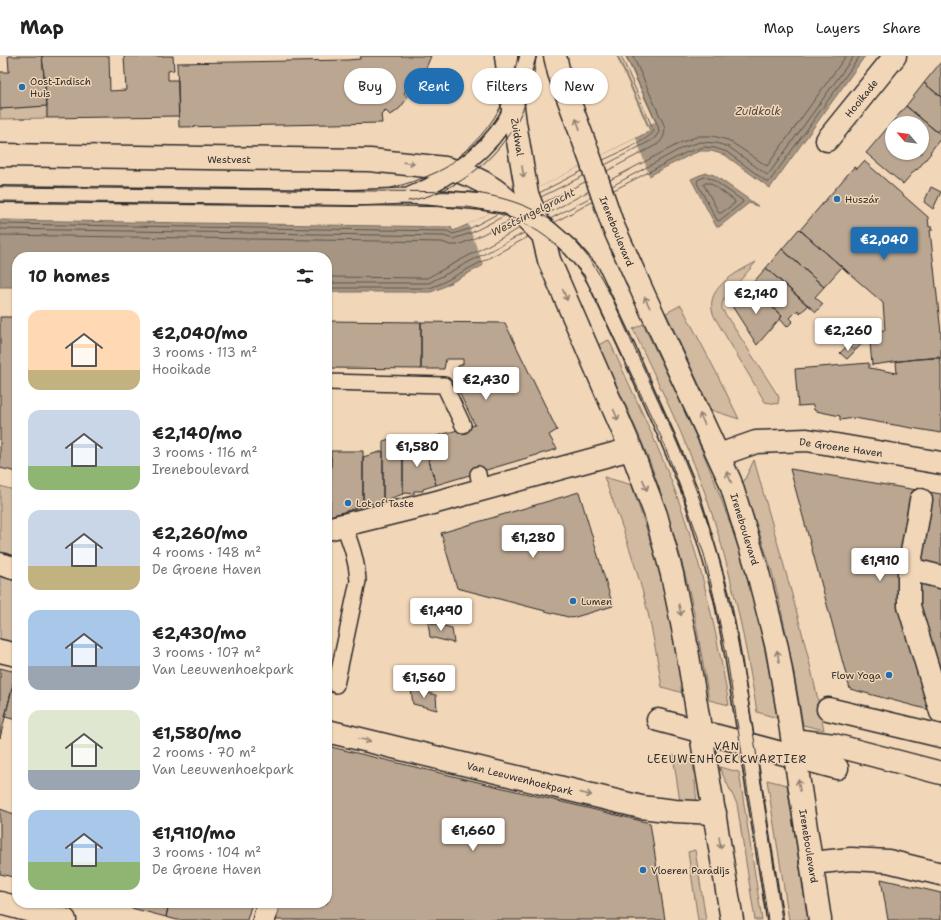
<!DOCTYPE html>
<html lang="en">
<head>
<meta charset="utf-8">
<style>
	body { margin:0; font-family:"Shantell Sans",sans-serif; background:#f2f2f2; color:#222; height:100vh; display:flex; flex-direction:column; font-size:15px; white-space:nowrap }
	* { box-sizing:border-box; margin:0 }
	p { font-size:13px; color:#767676 }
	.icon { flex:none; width:22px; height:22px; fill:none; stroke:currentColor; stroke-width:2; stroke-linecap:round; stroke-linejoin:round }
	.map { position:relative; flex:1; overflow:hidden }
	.panel { position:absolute; left:12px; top:196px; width:320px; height:656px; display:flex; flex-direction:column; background:#fff; border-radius:16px; box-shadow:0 1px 3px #0004 }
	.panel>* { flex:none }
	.top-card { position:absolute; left:344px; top:12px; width:380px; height:36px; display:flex; gap:8px }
	.needle { width:26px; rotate:298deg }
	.tools { position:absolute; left:885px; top:60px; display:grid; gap:8px }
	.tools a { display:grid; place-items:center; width:44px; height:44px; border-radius:50%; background:#fff; box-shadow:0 1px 3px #0004; font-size:20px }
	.price { position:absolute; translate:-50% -34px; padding:0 9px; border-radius:4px; background:#fff; color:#222; font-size:13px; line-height:26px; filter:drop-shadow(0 1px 2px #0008) }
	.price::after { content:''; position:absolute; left:50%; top:24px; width:12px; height:9px; margin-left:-6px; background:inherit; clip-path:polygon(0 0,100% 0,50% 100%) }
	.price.on { background:#1f6fb2; color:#fff }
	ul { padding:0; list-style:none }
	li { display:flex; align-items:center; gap:12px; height:100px; padding:0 16px }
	li span { display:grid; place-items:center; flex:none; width:112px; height:80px; border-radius:12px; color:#555 }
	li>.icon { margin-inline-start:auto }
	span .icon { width:48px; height:48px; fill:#fffc; stroke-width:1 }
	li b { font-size:17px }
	h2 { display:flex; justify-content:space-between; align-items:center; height:48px; padding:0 16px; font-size:17px }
	.tag { padding:0 14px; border-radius:18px; background:#fff; box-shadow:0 1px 3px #0004; font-size:14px; line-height:36px }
	.tag.on { background:#1f6fb2; color:#fff }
	header { display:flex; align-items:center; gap:24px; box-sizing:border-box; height:56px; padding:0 20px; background:#fff; border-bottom:1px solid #e0e0e0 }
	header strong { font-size:19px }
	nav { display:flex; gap:22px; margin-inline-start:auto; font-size:14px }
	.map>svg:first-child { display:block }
</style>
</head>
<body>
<header>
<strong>Map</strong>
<nav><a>Map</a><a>Layers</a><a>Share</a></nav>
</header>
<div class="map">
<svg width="941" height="864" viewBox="0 0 941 864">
	<rect width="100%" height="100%" fill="#f2d6b8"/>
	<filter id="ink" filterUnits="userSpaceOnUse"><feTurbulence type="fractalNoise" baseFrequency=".025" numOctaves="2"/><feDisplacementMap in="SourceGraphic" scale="8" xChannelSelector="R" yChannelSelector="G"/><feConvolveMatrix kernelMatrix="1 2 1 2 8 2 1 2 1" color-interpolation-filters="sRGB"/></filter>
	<g filter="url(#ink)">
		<path fill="#d1baa0" stroke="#7e7266" d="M 47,50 L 47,62 L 0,63 L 0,53 Z
			M 756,206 L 724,243 L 722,248 L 722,253 L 779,341 L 778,348 L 765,346 L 715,262 C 700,234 737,216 756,206 Z
			M 681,249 L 715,314 L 739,363 L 711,354 L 666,257 Z
			M 643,268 C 671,327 701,386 723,448 C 733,476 744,505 751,534 C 762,577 770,619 777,662 L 757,656 C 745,582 730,508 705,437 C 685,381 658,327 633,273 Z
			M 609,284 C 634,340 662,396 682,454 C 704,518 718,583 729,649 L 709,644 C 705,622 702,600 698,578 C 689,526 673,473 656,423 C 640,377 618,334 598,289 Z
			M 754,404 C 779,494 807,583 824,674 L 803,669 C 794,617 785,566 772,516 C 763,486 753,458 742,429 Z
			M 604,421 L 632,429 C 638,450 646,470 652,490 C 666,538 674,588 683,637 L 662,631 C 657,601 652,571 644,541 C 633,500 619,461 604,421 Z
			M 0,430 L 17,435 L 17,592 L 0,588 Z
			M 673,699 L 693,704 L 697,748 L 680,746 Z
			M 719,711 L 739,716 L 762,864 L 755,864 L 737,748 Z
			M 767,724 L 787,729 L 808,864 L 789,864 Z
			M 695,794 L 706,864 L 698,864 L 688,796 Z"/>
		<path fill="#a59582" stroke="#746b5f" d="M 617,0 L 865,0 L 770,132 L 725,99 L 711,95 L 701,95 L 692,98 L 664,112 L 441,232 L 431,236 L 327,236 L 327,201 L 17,201 L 17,231 L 0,231 L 0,164 L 451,171 L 453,175 L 467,169 L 650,75 Z
			M 707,117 L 714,119 L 758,150 L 757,150 L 749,147 L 719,171 L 716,170 L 691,123 L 700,119 Z"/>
		<path fill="#f2d6b8" d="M 619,0 L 625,0 L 655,66 L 649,68 Z
			M 636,82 L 650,122 L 484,211 L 468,168 Z"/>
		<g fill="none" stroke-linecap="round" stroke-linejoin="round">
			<path stroke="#5c554e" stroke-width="1" d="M 603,104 C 614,99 649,84 654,75 L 621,0
				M 605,109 L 654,83 L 659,76 L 658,70 L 626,0
				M 607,115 L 658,88 C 664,83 666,76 664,69 L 633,0
				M 705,121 L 712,123 L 743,145 L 742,147 L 719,165 L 717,164 L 697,127 L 698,124 Z
				M 610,124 L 682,86 L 699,80 L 713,80 L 728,84 L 767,110 L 846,0
				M 705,127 L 710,127 L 734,144 L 735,147 L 721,157 L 719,157 L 704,129 Z
				M 612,130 L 682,92 L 700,86 L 716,87 L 729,91 L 766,118 L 768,119 L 854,0
				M 614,134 L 687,96 L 704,91 L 715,92 L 727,96 L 767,126 L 769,126 L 860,0
				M 539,137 L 582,115
				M 541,141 L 583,120
				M 543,147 L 585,126
				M 547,158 L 589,135
				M 550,163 L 591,141
				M 555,166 L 592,146
				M 0,168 L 447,175 L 453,178 L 469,173 L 499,157
				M 0,173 L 444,180 L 453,183 L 471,177 L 506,159
				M 0,179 L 442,186 L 450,189 L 458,189 L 473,183 L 511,164
				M 327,221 L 427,222 L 520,172
				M 327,227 L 429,227 L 524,177
				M 327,232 L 430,232 L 440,228 L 528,181"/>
		</g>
		<path fill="#bba691" stroke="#2b2b2b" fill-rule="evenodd" d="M 8,0 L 42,0 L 47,50 L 0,53 L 0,16 L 9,16 Z
			M 42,0 L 109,0 L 110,35 L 126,34 L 124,0 L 173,0 L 174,14 L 168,15 L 168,24 L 178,24 L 179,60 L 47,62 L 47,50 Z
			M 361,0 L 431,0 L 416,36 L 407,33 L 404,37 L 408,42 L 406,44 L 400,52 L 394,57 L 390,59 L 385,54 L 381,58 L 382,67 L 179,71 L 177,7 L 347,4 L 360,3 Z
			M 941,6 L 941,41 L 924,27 Z
			M 924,27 L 941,41 L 941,72 L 937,76 L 906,50 Z
			M 906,50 L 941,79 L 941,82 L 930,96 L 931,97 L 917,114 L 916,113 L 903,128 L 866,97 ZM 892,67 L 922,67 L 922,97 L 892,97 Z
			M 864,105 L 928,161 L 929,171 L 932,171 L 932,174 L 930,174 L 941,277 L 941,302 L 916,303 L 872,309 L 869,275 L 885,274 L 883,247 L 800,174 L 854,111 L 857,113 Z
			M 931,131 L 941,136 L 933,153 L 924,146 Z
			M 799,173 L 850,218 L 842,211 L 824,231 L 782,193 Z
			M 782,193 L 824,231 L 815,241 L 823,248 L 816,256 L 766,212 Z
			M 766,212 L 808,250 L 800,257 L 798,254 L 790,262 L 793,265 L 787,271 L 780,263 L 782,260 L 749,231 Z
			M 749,231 L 782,260 L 757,289 L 732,250 Z
			M 0,261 L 17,261 L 17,416 L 0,412 Z
			M 327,265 L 421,266 L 421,313 L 327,312 Z
			M 421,266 L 505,267 L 557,374 L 549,379 L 555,390 L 556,390 L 557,393 L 436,429 L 423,384 L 475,369 L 457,332 L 458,310 L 463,308 L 463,303 L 446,303 L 444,313 L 421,313 Z
			M 858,278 L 865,284 L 856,294 L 849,287 Z
			M 848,289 L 855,295 L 847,303 L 840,297 Z
			M 939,301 L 941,309 L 941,377 L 854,362 L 840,364 L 840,360 L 816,355 L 814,354 L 813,349 L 798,350 L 795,313 L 869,307 L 869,312 L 897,317 L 896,306 L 898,305 Z
			M 403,379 L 403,438 L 383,445 L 383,385 Z
			M 423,384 L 436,429 L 423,433 L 423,435 L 414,435 L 414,438 L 406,437 L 403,438 L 403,389 Z
			M 331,395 L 363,395 L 363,450 L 330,460 Z
			M 383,395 L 383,445 L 363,450 L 363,401 Z
			M 327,401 L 331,401 L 330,460 L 327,461 Z
			M 790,413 L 941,438 L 941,657 L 850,633 Z
			M 579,436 L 613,550 L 572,562 L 457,532 L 441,477 Z
			M 428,566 L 452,572 L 454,587 L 430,581 Z
			M 0,612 L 16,616 L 0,682 Z
			M 16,616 L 17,616 L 17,664 L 5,661 Z
			M 411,633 L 436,639 L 437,654 L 413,648 Z
			M 327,690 L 650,767 L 665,864 L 272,864 L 276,847 L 327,847 Z
			M 0,753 L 17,759 L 17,824 L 13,823 L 13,821 L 0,818 Z
			M 881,823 L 941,837 L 941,864 L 888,864 Z
			M 121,847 L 169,847 L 166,861 L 120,849 Z
			M 169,847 L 252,847 L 247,864 L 177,864 L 166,861 Z"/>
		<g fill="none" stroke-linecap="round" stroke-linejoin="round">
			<g stroke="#2b2b2b" stroke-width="18">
				<path id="service" d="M 0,138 L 353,142 L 407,140 L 427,141 L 483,146 L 504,149 L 514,153
					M 410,139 C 452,121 493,94 513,50 C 520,35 523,16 528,0
					M 538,165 L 546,170 L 571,192 L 591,215 L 625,287 L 667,381 L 691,438 L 709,497 L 722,543 L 732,594 L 775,864
					M 327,326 L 444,329 L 463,369
					M 478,418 L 481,434
					M 336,629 L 358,525 C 357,505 351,488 344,470"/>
			</g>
			<g stroke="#2b2b2b" stroke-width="25">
				<path id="pedestrian" d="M 921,444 L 909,513 L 909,550 L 941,656
					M 0,508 L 17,513
					M 909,513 L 941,521
					M 828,653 L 941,680
					M 658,664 L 837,712"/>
			</g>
			<g stroke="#2b2b2b" stroke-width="25">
				<path id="minor" d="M 827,84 L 895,0
					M 0,99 L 206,102 L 370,104 L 445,112 C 490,121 512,148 543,179
					M 719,399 L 756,386 L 807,384 L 941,407
					M 327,473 L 429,448 L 631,393
					M 0,595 L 17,599
					M 327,675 L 641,751 L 675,755 L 715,757
					M 793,684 L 834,689 L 941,717
					M 811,807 L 851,803 L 888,805 L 941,818
					M 264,864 L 268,847"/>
			</g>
			<g stroke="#2b2b2b" stroke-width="25">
				<path id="tertiary" d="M 0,847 L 65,864"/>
			</g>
			<g stroke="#2b2b2b" stroke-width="25">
				<path id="secondary" d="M 506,0 L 515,67 L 527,138 L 543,179 L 549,204 L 631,393 L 656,459 L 672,518 L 685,582 L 732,864
					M 555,0 L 559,17 L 591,105 L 613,170 L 644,239 L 730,425 L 756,509 L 777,592 L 789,661 L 820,864"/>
			</g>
			<use href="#service" stroke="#f2d6b8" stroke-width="15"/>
			<use href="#pedestrian" stroke="#f2d6b8" stroke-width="22"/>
			<use href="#minor" stroke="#f2d6b8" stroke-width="22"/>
			<use href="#tertiary" stroke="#f2d6b8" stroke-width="22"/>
			<use href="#secondary" stroke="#f2d6b8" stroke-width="22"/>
			<path stroke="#2b2b2b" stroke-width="1" d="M 0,131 L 470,136 C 504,141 536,150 562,173 C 600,205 617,254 637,298 C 667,363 697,427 717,496 C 733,553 743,611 752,669 C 762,734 772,799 782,864
				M 391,132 C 410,127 428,121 445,112 C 450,109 455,104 459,100 C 491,75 511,40 518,0
				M 0,145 L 467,151 C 525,159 561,183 591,233 L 662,383 L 684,441 L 704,498 L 715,545 L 726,596 L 768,864
				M 408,145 C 478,133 532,70 536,0"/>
		</g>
		<defs><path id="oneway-shaft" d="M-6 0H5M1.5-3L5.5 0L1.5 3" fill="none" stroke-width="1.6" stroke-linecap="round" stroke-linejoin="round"/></defs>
		<g stroke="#8e8072">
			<use href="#oneway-shaft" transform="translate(578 68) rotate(-110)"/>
			<use href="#oneway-shaft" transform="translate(409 107) rotate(7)"/>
			<use href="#oneway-shaft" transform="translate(523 116) rotate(80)"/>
			<use href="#oneway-shaft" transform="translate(565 239) rotate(67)"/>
			<use href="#oneway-shaft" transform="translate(647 246) rotate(-116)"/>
			<use href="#oneway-shaft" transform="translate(616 359) rotate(67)"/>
			<use href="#oneway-shaft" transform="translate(702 363) rotate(-115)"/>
			<use href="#oneway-shaft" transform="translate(729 421) rotate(-112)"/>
			<use href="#oneway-shaft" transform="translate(645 429) rotate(69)"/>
			<use href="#oneway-shaft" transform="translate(680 554) rotate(78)"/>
			<use href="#oneway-shaft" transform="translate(778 600) rotate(-100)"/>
			<use href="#oneway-shaft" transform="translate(365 684) rotate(14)"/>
			<use href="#oneway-shaft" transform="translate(799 729) rotate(-99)"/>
			<use href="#oneway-shaft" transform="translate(586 738) rotate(14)"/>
			<use href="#oneway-shaft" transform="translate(720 787) rotate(81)"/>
		</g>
	</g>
	<g fill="#1f6fb2" stroke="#f2d6b8" stroke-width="1.5">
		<circle cx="22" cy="31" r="4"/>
		<circle cx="837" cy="143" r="4"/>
		<circle cx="348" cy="447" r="4"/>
		<circle cx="573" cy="545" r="4"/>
		<circle cx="889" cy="619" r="4"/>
		<circle cx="643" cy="814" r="4"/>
	</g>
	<g text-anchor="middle" stroke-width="3" stroke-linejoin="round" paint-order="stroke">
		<g font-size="10" fill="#2b2b2b" stroke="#f2d6b8" text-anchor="start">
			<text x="30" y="29">Oost-Indisch<tspan x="30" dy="12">Huis</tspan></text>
			<text x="845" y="147">Huszár</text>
			<text x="356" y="451">Lot of Taste</text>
			<text x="581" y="549">Lumen</text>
			<text x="881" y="623" text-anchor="end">Flow Yoga</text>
			<text x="651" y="818">Vloeren Paradijs</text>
		</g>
		<g font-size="10" fill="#2b2b2b" stroke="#f2d6b8">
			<text transform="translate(861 42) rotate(-51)" y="4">Hooikade</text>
			<text transform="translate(518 81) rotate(81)" y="4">Zuidwal</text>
			<text x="229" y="107">Westvest</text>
			<text transform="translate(617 175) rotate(68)" y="4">Ireneboulevard</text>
			<text transform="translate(841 391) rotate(8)" y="4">De Groene Haven</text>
			<text transform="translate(745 473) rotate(73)" y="4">Ireneboulevard</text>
			<text transform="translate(520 722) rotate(14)" y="4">Van Leeuwenhoekpark</text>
			<text transform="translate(809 790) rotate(81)" y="4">Ireneboulevard</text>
		</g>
		<g font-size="11" font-style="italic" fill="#4a4641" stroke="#f2d6b8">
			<text x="758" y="59">Zuidkolk</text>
			<text transform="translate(533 156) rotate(-27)" y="4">Westsingelgracht</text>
		</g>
		<g font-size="11" letter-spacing="1" fill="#2b2b2b" stroke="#f2d6b8">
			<text x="727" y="694">VAN<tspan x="727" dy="13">LEEUWENHOEKKWARTIER</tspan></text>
		</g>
	</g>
</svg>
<div class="tools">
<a><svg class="needle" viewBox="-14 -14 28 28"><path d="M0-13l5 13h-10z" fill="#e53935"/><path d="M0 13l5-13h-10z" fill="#767676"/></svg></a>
</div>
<b class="price on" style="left:884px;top:205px">€2,040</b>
<b class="price" style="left:756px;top:259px">€2,140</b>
<b class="price" style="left:848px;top:296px">€2,260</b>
<b class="price" style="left:486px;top:345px">€2,430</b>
<b class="price" style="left:417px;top:412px">€1,580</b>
<b class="price" style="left:533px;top:503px">€1,280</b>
<b class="price" style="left:880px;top:526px">€1,910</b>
<b class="price" style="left:441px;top:576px">€1,490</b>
<b class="price" style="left:424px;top:643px">€1,560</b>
<b class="price" style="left:473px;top:796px">€1,660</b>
<div class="top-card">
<a class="tag">Buy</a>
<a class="tag on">Rent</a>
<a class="tag">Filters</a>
<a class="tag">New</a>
</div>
<section class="panel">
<h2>10 homes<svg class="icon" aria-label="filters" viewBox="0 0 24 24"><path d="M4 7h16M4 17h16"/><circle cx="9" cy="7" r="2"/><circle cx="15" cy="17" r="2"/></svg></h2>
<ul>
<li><span style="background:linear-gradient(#ffd9b3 75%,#c2b280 0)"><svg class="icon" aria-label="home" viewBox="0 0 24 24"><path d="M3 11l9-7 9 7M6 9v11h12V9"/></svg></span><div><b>€2,040/mo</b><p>3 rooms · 113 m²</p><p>Hooikade</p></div></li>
<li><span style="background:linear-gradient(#c9d6e8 70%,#8fb573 0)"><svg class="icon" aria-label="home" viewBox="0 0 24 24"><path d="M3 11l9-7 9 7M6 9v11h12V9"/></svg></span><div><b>€2,140/mo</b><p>3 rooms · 116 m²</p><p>Ireneboulevard</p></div></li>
<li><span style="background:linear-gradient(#c9d6e8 70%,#c2b280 0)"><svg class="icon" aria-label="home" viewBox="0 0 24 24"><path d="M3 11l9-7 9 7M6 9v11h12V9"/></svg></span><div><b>€2,260/mo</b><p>4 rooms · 148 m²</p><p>De Groene Haven</p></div></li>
<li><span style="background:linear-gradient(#a9c7e8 70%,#9aa5b1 0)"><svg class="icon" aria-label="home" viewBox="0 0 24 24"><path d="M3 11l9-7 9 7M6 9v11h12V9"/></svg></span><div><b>€2,430/mo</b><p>3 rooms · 107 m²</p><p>Van Leeuwenhoekpark</p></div></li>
<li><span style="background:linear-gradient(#dfe7d0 75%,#9aa5b1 0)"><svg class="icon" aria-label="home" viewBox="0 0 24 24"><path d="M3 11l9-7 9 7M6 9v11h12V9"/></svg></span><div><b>€1,580/mo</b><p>2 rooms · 70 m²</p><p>Van Leeuwenhoekpark</p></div></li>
<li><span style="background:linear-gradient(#a9c7e8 65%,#8fb573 0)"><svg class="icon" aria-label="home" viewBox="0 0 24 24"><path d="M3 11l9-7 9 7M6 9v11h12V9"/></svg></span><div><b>€1,910/mo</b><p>3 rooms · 104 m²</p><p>De Groene Haven</p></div></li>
</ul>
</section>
</div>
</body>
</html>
